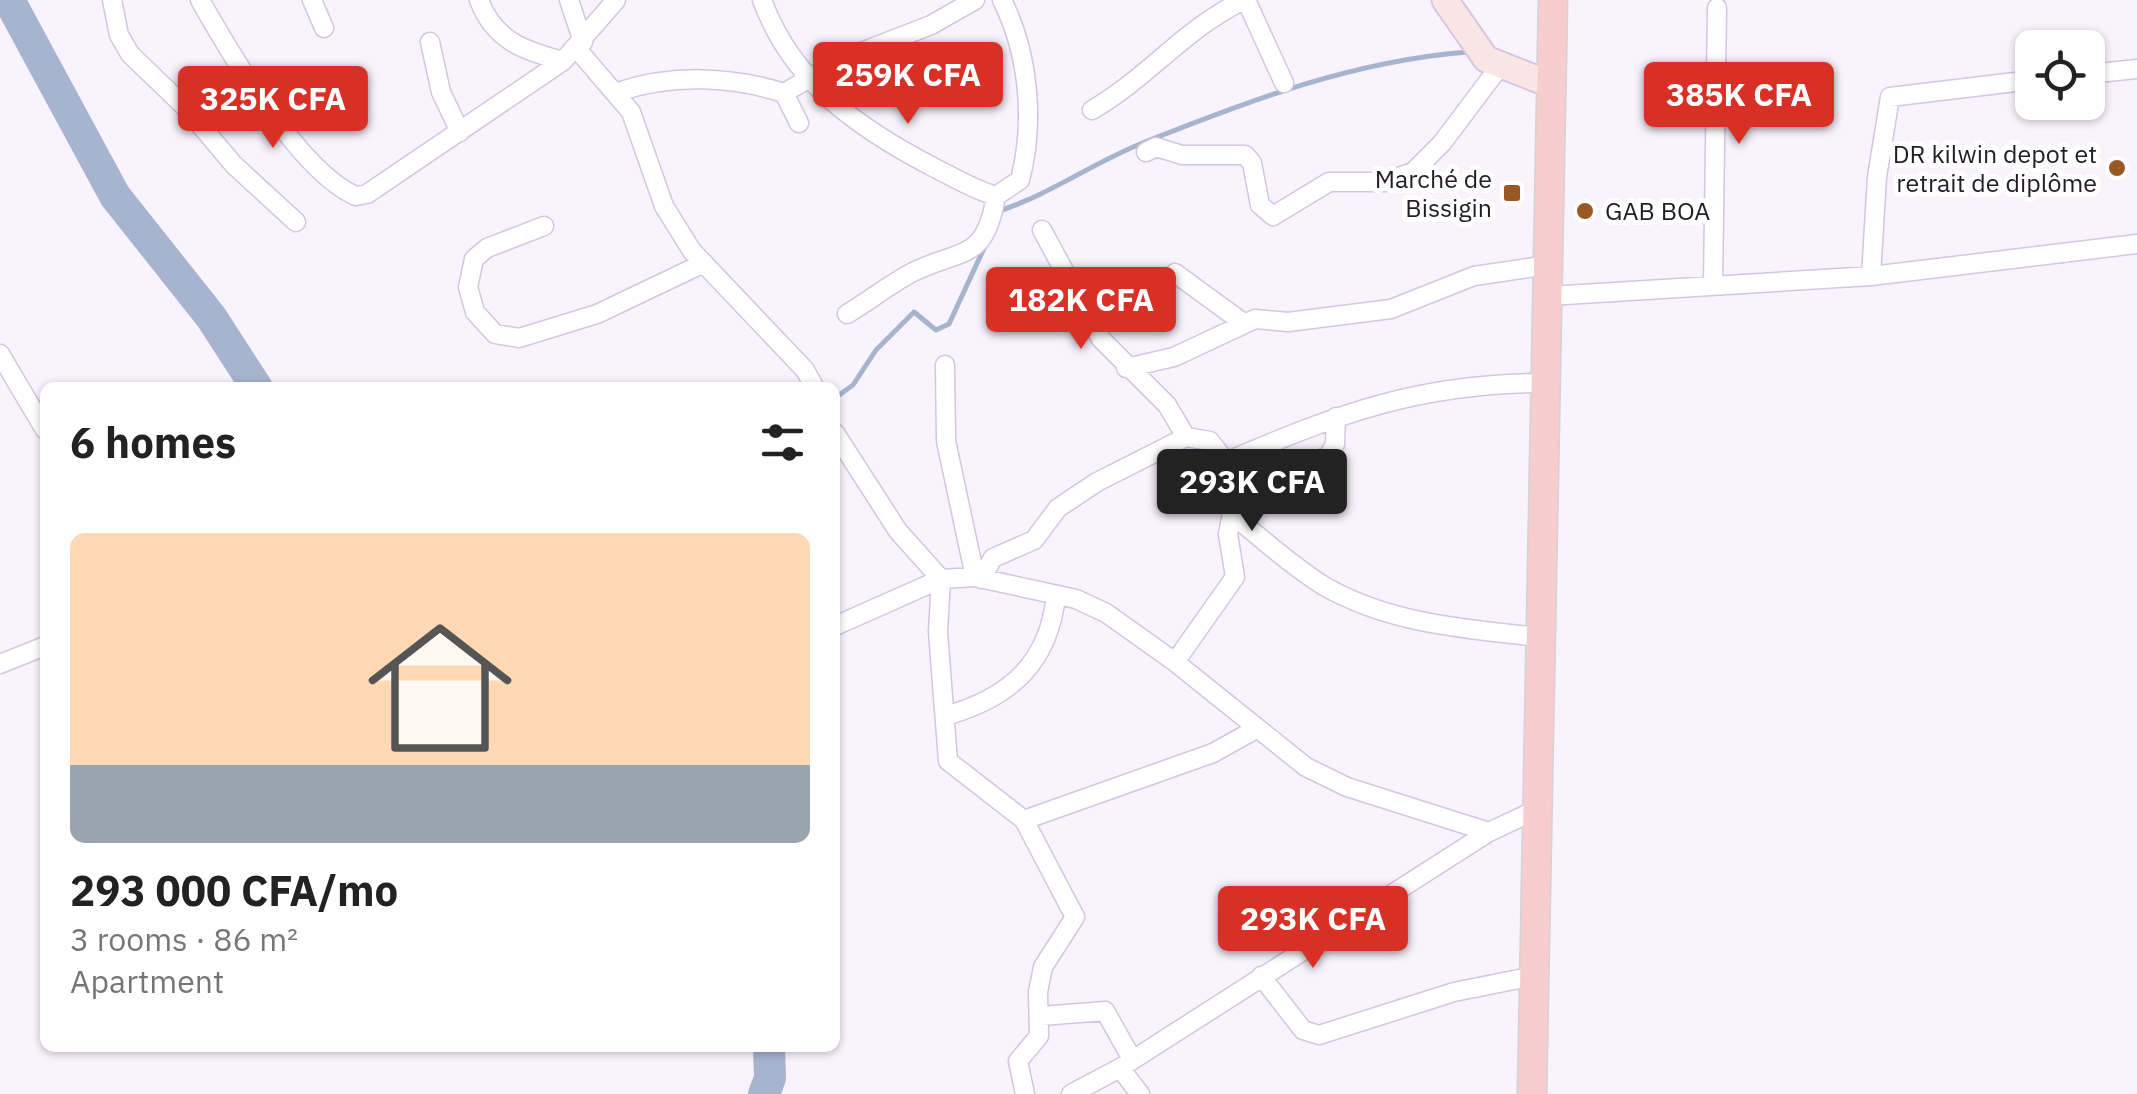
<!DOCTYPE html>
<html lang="en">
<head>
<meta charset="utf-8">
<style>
	body { margin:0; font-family:"IBM Plex Sans",sans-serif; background:#f2f2f2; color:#222; height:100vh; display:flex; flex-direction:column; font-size:38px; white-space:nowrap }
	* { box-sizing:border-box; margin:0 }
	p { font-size:32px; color:#767676 }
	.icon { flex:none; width:55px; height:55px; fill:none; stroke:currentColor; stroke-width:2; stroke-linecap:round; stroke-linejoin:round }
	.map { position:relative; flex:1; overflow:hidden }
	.sheet { position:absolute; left:40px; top:382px; width:800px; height:670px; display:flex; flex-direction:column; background:#fff; border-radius:15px; box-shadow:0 2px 8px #0004 }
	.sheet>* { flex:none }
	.fabs { position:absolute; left:2015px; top:30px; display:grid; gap:20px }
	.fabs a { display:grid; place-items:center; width:90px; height:90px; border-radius:15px; background:#fff; box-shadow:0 2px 8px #0004; font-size:50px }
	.price { position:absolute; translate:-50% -85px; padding:0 22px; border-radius:10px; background:#d93025; color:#fff; font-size:32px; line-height:65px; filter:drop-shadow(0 2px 5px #0008) }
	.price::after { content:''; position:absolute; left:50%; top:60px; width:30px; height:22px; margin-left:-15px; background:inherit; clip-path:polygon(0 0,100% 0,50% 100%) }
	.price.on { background:#222; color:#fff }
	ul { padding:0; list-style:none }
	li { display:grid; align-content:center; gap:20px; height:530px; padding:0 30px }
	li span { display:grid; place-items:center; height:310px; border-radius:15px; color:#555 }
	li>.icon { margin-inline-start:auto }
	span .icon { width:180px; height:180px; fill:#fffc; stroke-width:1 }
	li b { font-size:42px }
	h2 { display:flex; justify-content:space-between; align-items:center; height:120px; padding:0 30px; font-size:42px }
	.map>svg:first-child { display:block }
</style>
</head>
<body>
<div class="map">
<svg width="2137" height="1094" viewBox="0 0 2137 1094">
	<rect width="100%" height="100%" fill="#f9f3fe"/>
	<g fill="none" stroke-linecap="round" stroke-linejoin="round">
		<path stroke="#a7b4d0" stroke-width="5" d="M 999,211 C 1051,194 1094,162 1145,142 C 1251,100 1353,61 1468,52
			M 835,398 L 853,385 L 876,350 L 914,312 L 936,330 L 949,324 L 986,244"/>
		<path stroke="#a7b4d0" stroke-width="32" d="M 9,0 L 115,196 L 211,317 L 257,388
			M 764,1094 L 770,1078 L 769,1048"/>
		<g stroke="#d4c5e0" stroke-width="21">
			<path id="street" d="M 112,0 L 119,35 L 130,54 L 185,107 L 234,165 L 296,222
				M 200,0 C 230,53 300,172 356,196 L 367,194 L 563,61 L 616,0
				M 312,0 L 324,28
				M 479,0 C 494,41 525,51 563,61
				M 569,0 L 583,42
				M 762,0 C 792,82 858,128 933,167 C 953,177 974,190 996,196
				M 1246,0 L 1284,83
				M 430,42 L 441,92 L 460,132
				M 577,49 L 631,112 L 664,206 L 692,251 L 805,370 L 815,388
				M 2088,74 L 2137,69
				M 618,92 C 671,74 731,76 784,93 L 799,123
				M 784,93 L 841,60 L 931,25 L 975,0
				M 1092,110 C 1149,77 1185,28 1244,0
				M 1146,152 L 1156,147 L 1182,155 L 1245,155 L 1252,163 L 1260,205 L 1273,216 L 1329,182 L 1385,182 L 1413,172 L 1442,143 L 1500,66
				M 544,226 L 487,248 L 474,259 L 468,287 L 475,312 L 495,334 L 519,338 L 597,314 L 704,263
				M 1042,230 L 1101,339 L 1167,405 L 1186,437
				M 1175,273 L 1242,322
				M 1871,276 L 1877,177 L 1890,97 L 2032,80
				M 1713,284 L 1717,8
				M 1549,296 L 1871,276 L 2137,244
				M 847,314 C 869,301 890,284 913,272 C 962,248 985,262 996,196 L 1020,180 C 1035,122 1029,54 1002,0
				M 0,354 L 45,430
				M 945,365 L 946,441 L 975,577
				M 1126,368 L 1174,357 L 1255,319 L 1288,322 L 1391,309 L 1474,276 L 1549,265
				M 835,433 L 898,531 L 941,579 L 938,632 L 948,761 L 1024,820 L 1075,917 L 1043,967 L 1038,992 L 1039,1036 L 1018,1061 L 1025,1094
				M 1226,462 C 1339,413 1421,383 1546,383
				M 1234,503 L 1329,455 L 1335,444 L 1336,417
				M 1233,515 C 1262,539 1292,566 1324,586 C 1390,624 1466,629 1539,637
				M 981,579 L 993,558 L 1034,540 L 1058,508 L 1097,482 L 1186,437 L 1210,441 L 1226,462 L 1231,481 L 1234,503 L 1228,534 L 1235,577 L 1175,662
				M 835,626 L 941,579 L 975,577 L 1076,599 L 1106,613 L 1175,662 L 1306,767 L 1347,787 L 1489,832
				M 0,664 L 45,646
				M 945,716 C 1010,698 1049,663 1056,595
				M 1024,820 L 1213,753 L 1256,729
				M 1261,976 L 1303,1030 L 1319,1035 L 1454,992 L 1534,976
				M 1041,1016 L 1105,1011 L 1132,1059
				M 1120,1068 L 1140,1094
				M 1071,1094 L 1120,1068 L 1489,832 L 1536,810"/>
		</g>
		<g stroke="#d4c5e0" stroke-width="29">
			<path id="secondary" d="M 1445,0 L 1486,59 L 1552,85"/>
		</g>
		<g stroke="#d3d2d4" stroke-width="31">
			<path id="primary" d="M 1532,1094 L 1553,0"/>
		</g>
		<use href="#street" stroke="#fff" stroke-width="18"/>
		<use href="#secondary" stroke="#fbe6e6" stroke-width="25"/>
		<use href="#primary" stroke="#f7cecd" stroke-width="28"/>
	</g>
	<g fill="#995723" stroke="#fff" stroke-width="4">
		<circle cx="2117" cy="168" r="10"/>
		<rect x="1502" y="183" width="20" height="20" rx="5"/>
		<circle cx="1585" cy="211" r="10"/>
	</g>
	<g text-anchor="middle" stroke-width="10" stroke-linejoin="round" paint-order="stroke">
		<g font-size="25" fill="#221c26" stroke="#fff" text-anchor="end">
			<text x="2097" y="163">DR kilwin depot et<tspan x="2097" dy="29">retrait de diplôme</tspan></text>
			<text x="1492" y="188">Marché de<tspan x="1492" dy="29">Bissigin</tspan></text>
			<text x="1605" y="220" text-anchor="start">GAB BOA</text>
		</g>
	</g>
</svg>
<div class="fabs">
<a><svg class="icon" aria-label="locate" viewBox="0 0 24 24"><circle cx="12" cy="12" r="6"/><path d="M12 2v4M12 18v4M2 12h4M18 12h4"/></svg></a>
</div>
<b class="price" style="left:908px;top:127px">259K CFA</b>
<b class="price" style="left:1739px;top:147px">385K CFA</b>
<b class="price" style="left:273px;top:151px">325K CFA</b>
<b class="price" style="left:1081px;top:352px">182K CFA</b>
<b class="price on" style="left:1252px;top:534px">293K CFA</b>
<b class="price" style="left:1313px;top:971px">293K CFA</b>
<section class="sheet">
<h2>6 homes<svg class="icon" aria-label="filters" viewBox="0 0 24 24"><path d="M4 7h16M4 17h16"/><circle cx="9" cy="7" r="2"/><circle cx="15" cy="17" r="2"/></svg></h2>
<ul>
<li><span style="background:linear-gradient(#ffd9b3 75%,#9aa5b1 0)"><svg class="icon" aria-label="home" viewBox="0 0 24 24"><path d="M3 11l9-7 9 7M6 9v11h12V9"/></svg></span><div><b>293 000 CFA/mo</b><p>3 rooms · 86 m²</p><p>Apartment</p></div></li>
</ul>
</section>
</div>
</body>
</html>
